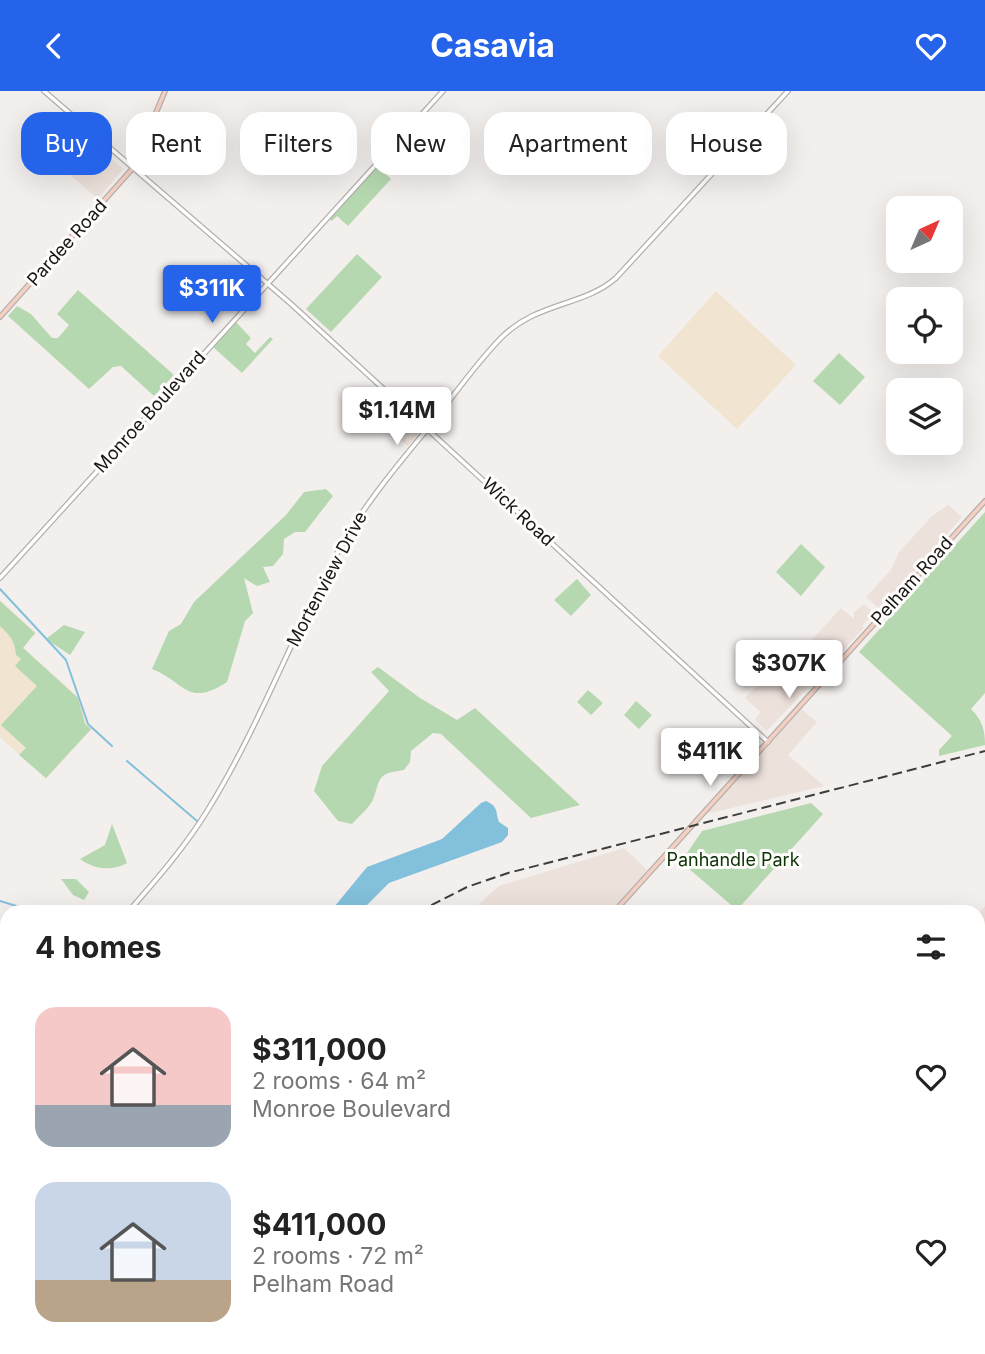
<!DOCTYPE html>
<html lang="en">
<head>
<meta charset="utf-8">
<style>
	body { margin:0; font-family:Inter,sans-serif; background:#f2f2f2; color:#222; height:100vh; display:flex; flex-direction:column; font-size:26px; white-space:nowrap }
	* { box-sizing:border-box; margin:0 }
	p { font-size:23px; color:#767676 }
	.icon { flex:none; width:38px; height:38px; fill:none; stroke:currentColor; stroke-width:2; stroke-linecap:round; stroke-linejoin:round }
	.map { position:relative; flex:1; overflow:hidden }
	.details { position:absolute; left:0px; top:814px; width:985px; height:450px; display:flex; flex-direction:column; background:#fff; border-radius:21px 21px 0 0; box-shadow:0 7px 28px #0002 }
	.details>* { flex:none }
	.top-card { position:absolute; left:21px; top:21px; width:943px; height:63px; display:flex; gap:14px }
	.needle { width:46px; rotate:44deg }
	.controls { position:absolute; left:886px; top:105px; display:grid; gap:14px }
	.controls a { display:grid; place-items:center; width:77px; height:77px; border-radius:14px; background:#fff; box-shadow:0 7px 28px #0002; font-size:35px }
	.price { position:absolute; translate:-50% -60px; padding:0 16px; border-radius:7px; background:#fff; color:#222; font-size:23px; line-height:46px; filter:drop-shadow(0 2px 4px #0008) }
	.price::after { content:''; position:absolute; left:50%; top:42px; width:21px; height:16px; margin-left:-10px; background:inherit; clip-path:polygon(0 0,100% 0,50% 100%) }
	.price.active { background:#2563eb; color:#fff }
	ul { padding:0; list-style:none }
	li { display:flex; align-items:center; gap:21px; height:175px; padding:0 35px }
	li span { display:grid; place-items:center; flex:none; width:196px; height:140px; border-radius:21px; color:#555 }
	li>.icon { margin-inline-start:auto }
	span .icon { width:84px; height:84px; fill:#fffc; stroke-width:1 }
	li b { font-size:30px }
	h2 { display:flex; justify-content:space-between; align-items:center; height:84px; padding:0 35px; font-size:30px }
	.tag { padding:0 24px; border-radius:21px; background:#fff; box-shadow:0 7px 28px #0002; font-size:24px; line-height:63px }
	.tag.active { background:#2563eb; color:#fff }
	header { display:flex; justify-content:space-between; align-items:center; height:91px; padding:0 35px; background:#2563eb; color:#fff; font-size:32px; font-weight:700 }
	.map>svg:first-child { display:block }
</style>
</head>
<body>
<header><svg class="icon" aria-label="back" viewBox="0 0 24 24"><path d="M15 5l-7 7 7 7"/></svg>Casavia<svg class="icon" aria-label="heart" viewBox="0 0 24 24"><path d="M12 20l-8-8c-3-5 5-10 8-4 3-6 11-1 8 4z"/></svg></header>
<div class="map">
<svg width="985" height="1263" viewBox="0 0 985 1263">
	<rect width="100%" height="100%" fill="#f3efed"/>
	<path fill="#ede1db" d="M 67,30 L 123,78 L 98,108 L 41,59 Z
		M 396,312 L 422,337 L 408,355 L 377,328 L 389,314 Z
		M 948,414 L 962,426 L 881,519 L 866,506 L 891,479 L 899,461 L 932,425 Z
		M 864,513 L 874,522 L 862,535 L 864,537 L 767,640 L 755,629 L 760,621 L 745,607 L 766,585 L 773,591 L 841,517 L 854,528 L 854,521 Z
		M 799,616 L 817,631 L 788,664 L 824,695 L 702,724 Z
		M 624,757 L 647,779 L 638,794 L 614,821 L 478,821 L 479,813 L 499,795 Z
		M 985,815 L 985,879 L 978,877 L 978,823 Z
		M 7,1112 L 7,1240 L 0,1248 L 0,1119 Z"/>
	<path fill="#f1e4d0" d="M 716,200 L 796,274 L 737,338 L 658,265 Z
		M 0,509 L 36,542 L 23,556 L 79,607 L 86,632 L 92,638 L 46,688 L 0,646 Z"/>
	<path fill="#b5d8b0" d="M 381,71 L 385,74 L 381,78 L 391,88 L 348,135 L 337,125 L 332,130 L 329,127 Z
		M 357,163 L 382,186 L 331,241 L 306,218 Z
		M 78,199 L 174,284 L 154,305 L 121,275 L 113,276 L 89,298 L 8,225 L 17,215 L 31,223 L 52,247 L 58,247 L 69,234 L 57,223 Z
		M 235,230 L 251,247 L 246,253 L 255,262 L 270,246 L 273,248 L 242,282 L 213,256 Z
		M 839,262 L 865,286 L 840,314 L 813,290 Z
		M 326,398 L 333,405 L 305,441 L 295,441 L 284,448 L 283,463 L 273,475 L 263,476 L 270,491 L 257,495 L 244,487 L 253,522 L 245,530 L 227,591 C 187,617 185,591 152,578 L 169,540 L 181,533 L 194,511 L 286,424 L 304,401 Z
		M 985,421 L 985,602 L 971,618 C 982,629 985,638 985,654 L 939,665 L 939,659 L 952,645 L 859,561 Z
		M 801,453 L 825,476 L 801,505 L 776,481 Z
		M 577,488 L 591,504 L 571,525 L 554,509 Z
		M 0,510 L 35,542 L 23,557 L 78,607 L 85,633 L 91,638 L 46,687 L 19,664 L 26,657 L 1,634 L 37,595 L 15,575 L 21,568 L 16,564 C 15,550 9,543 0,535 Z
		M 64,534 L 85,541 L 70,564 L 46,548 Z
		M 378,576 L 420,607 L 457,629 L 475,617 L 580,714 L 531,727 L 441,643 L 433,642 L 411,660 L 410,671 L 404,679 C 379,683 381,684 374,706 C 371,716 359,725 352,733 L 338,730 L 314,700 L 322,675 L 389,600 L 371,581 Z
		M 588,599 L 603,612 L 591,624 L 577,611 Z
		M 636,610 L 652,624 L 639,638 L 624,624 Z
		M 811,712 L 823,723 L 737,819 L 681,771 L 702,740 Z
		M 112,733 L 127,772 C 111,781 94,778 80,768 L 105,754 Z
		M 61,788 L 76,788 L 89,801 L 84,809 L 73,804 Z"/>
	<path fill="#83c0dc" d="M 486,710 C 499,716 495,720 499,731 L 508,737 L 508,744 L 502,751 L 389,792 L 360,821 L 330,821 L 367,776 L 442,748 L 481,712 Z"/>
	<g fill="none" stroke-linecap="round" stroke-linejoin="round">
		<path stroke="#83c0dc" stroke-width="2" d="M 0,498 L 66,569 L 88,633 L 112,655
			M 127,670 L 197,730
			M 0,810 L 36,821
			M 0,923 L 7,926
			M 849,1256 L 860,1263"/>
		<g stroke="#b3afad" stroke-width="6">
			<path id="tertiary" d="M 44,0 L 290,212 L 768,651
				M 0,487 L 443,0
				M 128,821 C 157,788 186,755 209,717 C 260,634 293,542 340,457 C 366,411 400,371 434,330 C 455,302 476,273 500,248 C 537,210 583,216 616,187 L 788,0
				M 978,955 L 985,947
				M 978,1044 L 985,1050
				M 705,1263 L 711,1256"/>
		</g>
		<g stroke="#b3afad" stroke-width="6">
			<path id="secondary" d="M 0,226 L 133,77 L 165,0
				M 614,821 L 985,410
				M 978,853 L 985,851
				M 0,879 L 7,886
				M 413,1256 L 421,1263
				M 215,1263 L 221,1256"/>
		</g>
		<use href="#tertiary" stroke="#fff" stroke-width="3.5"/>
		<use href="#secondary" stroke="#f5cfc2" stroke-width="3.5"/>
		<path stroke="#3f3d3c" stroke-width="2" stroke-dasharray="10 5" stroke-linecap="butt" d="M 418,821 L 467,796 L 508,782 L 985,660
			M 0,1254 L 7,1246"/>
	</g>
	<g text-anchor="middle" stroke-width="6" stroke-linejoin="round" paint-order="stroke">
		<g font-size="18" fill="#171615" stroke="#fffdfb">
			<text transform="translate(67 152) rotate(-48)" y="6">Pardee Road</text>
			<text transform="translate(150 321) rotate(-48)" y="6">Monroe Boulevard</text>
			<text transform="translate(518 421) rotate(43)" y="6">Wick Road</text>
			<text transform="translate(327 488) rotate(-62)" y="6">Mortenview Drive</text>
			<text transform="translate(912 490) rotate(-48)" y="6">Pelham Road</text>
		</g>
		<g font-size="18" fill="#0b3306" stroke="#fffdfb">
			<text x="733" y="775">Panhandle Park</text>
		</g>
	</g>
</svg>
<div class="controls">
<a><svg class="needle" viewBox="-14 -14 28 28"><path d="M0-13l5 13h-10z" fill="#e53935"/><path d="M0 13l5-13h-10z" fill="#767676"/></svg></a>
<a><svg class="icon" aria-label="locate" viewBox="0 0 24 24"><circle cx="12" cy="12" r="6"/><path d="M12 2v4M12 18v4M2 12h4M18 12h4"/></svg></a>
<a><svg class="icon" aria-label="layers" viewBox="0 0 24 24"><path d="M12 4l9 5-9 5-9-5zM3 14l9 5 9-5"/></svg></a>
</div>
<b class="price active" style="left:212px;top:234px">$311K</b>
<b class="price" style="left:397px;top:356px">$1.14M</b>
<b class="price" style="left:789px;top:609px">$307K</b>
<b class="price" style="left:710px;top:697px">$411K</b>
<div class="top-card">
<a class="tag active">Buy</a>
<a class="tag">Rent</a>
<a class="tag">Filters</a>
<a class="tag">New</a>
<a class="tag">Apartment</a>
<a class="tag">House</a>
</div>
<section class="details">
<h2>4 homes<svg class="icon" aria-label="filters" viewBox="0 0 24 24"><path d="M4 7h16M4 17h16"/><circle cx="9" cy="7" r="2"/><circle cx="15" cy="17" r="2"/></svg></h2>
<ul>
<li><span style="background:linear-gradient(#f6c9c9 70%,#9aa5b1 0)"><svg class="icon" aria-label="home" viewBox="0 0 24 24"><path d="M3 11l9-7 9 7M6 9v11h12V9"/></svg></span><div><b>$311,000</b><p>2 rooms · 64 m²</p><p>Monroe Boulevard</p></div><svg class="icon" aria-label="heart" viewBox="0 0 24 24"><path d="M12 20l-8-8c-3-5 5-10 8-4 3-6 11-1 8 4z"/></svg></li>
<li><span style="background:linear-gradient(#c9d6e8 70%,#b9a48a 0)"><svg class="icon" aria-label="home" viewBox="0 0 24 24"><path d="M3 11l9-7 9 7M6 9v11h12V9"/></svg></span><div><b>$411,000</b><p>2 rooms · 72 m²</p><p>Pelham Road</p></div><svg class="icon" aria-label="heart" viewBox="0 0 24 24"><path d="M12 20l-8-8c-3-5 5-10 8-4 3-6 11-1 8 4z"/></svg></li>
</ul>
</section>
</div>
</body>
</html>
